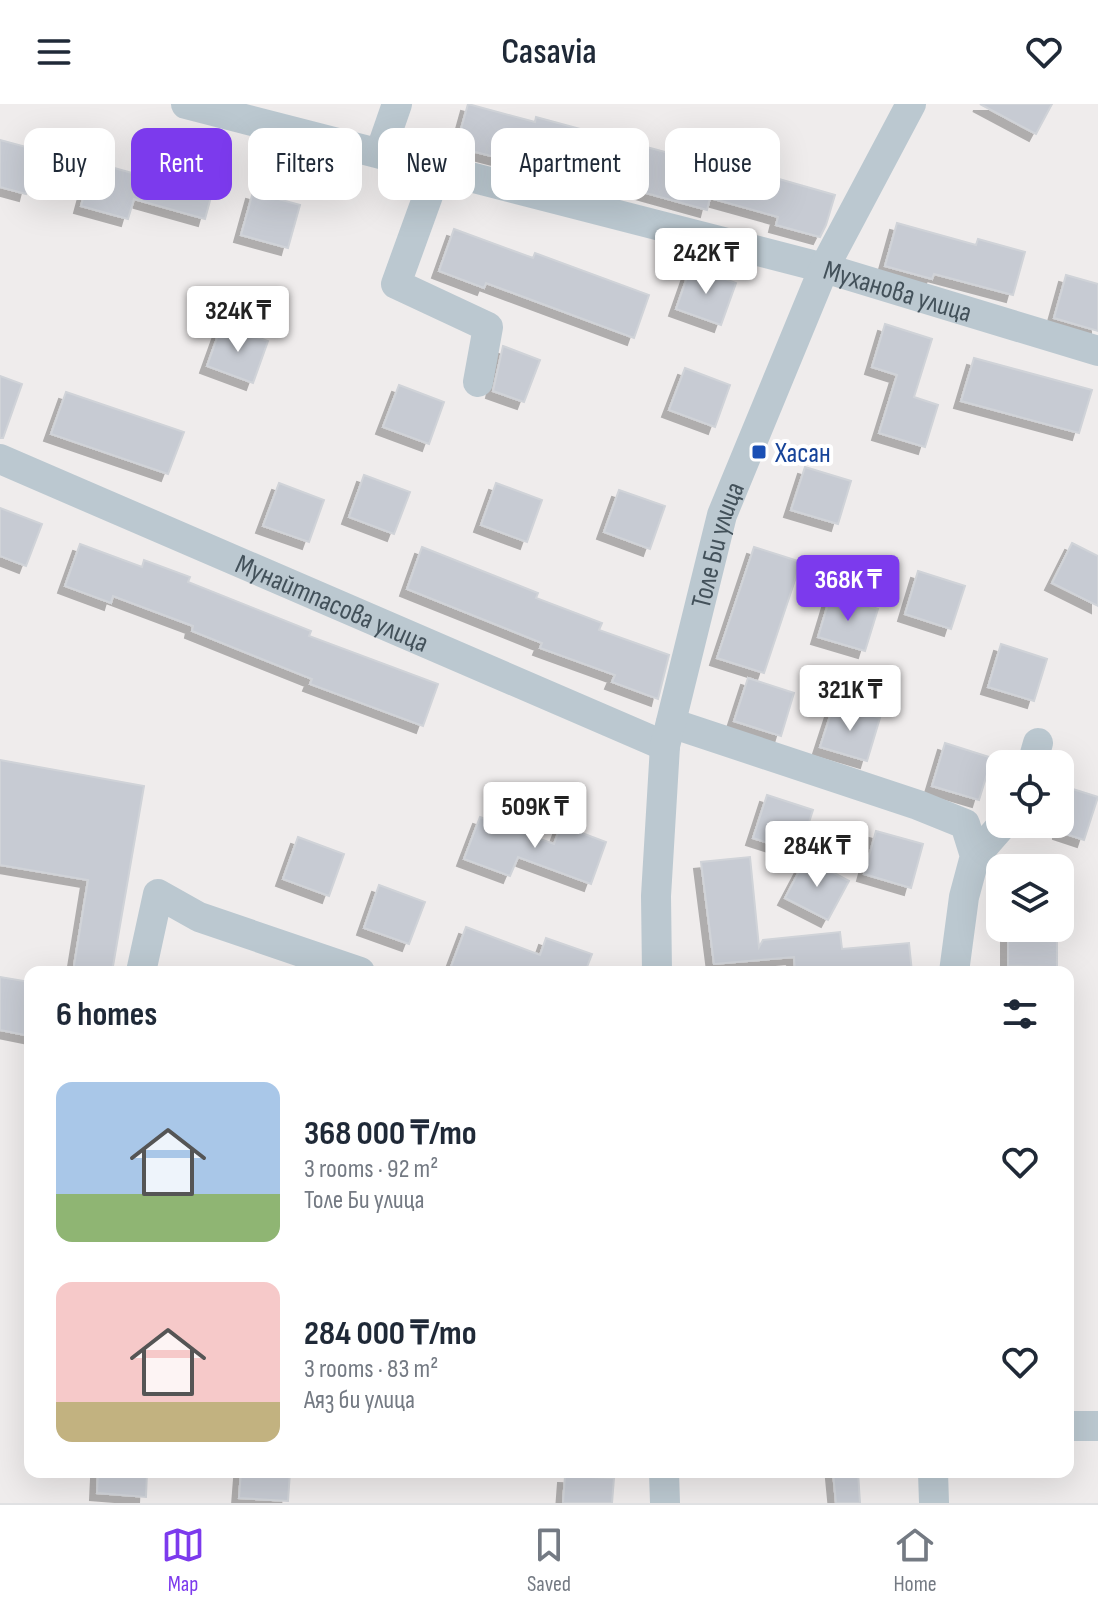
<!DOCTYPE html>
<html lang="en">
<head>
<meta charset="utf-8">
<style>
	body { margin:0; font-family:"Sofia Sans Condensed",sans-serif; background:#f6f6f7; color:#1f2937; height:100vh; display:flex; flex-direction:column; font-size:30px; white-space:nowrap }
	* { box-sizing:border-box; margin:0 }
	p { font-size:26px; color:#747a83 }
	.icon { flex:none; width:44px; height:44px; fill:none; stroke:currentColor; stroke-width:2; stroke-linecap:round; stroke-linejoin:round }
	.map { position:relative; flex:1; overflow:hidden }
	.side { position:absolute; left:24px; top:862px; width:1050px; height:512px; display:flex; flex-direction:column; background:#fff; border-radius:16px; box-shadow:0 8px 32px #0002 }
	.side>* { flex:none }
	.guide { position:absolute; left:24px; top:24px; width:1050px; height:72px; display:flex; gap:16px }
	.tools { position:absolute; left:986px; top:646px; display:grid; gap:16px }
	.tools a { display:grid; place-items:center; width:88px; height:88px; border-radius:16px; background:#fff; box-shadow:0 8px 32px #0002; font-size:40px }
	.price { position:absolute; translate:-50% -68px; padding:0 18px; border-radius:8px; background:#fff; color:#222; font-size:26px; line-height:52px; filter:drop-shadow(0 2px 4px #0008) }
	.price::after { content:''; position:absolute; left:50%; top:48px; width:24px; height:18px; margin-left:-12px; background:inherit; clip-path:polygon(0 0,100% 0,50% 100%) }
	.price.on { background:#7c3aed; color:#fff }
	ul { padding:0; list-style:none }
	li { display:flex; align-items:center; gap:24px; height:200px; padding:0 32px }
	li span { display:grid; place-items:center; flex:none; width:224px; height:160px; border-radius:16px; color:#555 }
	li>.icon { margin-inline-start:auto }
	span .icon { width:96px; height:96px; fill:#fffc; stroke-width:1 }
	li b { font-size:34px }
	h2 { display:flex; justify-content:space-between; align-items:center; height:96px; padding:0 32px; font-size:34px }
	.tag { padding:0 28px; border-radius:16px; background:#fff; box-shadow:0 8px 32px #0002; font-size:28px; line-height:72px }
	.tag.on { background:#7c3aed; color:#fff }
	header { display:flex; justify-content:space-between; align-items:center; height:104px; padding:0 32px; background:#fff; font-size:36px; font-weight:600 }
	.dock { display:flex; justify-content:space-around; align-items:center; height:112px; border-top:2px solid #e0e1e3; background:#fff; font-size:22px; color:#747a83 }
	.dock a { display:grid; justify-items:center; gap:4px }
	.dock .on { color:#7c3aed }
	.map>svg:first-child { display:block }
</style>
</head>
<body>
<header><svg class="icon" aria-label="menu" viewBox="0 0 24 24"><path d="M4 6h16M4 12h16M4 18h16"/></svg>Casavia<svg class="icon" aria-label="heart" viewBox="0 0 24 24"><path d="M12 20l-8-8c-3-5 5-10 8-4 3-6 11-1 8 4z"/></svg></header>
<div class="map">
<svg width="1098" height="1399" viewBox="0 0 1098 1399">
	<defs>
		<filter id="shadow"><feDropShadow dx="-7" dy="7" stdDeviation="0" flood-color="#0004"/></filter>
	</defs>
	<rect width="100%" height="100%" fill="#efecec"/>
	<path fill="#c7cbd3" stroke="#d0d3d8" stroke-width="2" filter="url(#shadow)" d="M 468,0 L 535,18 L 536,13 L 724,64 L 727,52 L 774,65 L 772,73 L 835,91 L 826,121 L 820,133 L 776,121 L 778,113 L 710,94 L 707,106 L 505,50 L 503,55 L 456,43 Z
		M 980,0 L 1052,0 L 1036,30 Z
		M 0,36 L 37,46 L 26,90 L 0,83 Z
		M 93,58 L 164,78 L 170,58 L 217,71 L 205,115 L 134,95 L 128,115 L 81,102 Z
		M 253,88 L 300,101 L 288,144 L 241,131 Z
		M 897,119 L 976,141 L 978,135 L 1025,148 L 1013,191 L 934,170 L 932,175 L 885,162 Z
		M 454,125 L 533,154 L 535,149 L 649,191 L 634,234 L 486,179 L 484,184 L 439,167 Z
		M 691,162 L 736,179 L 721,221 L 676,205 Z
		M 1066,171 L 1098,180 L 1098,227 L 1054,214 Z
		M 222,220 L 268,237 L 253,279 L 207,262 Z
		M 885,220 L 932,235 L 914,293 L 938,301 L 925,343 L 879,329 L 897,271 L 872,263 Z
		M 503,242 L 540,256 L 524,298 L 493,287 Z
		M 974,254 L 1092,286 L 1079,329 L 961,297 Z
		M 685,264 L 730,281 L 715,323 L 669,306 Z
		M 0,272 L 22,280 L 3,334 L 0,334 Z
		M 399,281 L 444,298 L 429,340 L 383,323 Z
		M 66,288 L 184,328 L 168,370 L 51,330 Z
		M 805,363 L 851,377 L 838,420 L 791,406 Z
		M 364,371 L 410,388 L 394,430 L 349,413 Z
		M 279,379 L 324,396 L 309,438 L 263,422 Z
		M 496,379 L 542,396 L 527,438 L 481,421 Z
		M 619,386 L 665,402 L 650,445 L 604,428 Z
		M 0,404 L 42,420 L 26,462 L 0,452 Z
		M 1072,439 L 1098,452 L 1098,502 L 1052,479 Z
		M 80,440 L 142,463 L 144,456 L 190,473 L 188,478 L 311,527 L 309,532 L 438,580 L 423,622 L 310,580 L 312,575 L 192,527 L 193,522 L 113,492 L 111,499 L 65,482 Z
		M 422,443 L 538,489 L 536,494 L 602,519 L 599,526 L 669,551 L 658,595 L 612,578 L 615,571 L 540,544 L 542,539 L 407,485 Z
		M 754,443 L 801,458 L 764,569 L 717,554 Z
		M 918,467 L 965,482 L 951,525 L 905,510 Z
		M 831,490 L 878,505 L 865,547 L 818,533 Z
		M 1001,540 L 1047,555 L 1034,597 L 988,583 Z
		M 748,574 L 794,589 L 781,632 L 734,617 Z
		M 834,600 L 880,614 L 867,657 L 820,643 Z
		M 945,639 L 992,654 L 979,696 L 932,682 Z
		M 0,656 L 144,682 L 112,868 L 73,868 L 88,776 L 0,761 Z
		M 1060,681 L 1098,693 L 1084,736 L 1060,728 Z
		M 767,691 L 813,706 L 799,749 L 753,734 Z
		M 480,713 L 554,740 L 561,721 L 606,738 L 591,780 L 518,753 L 510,772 L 464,755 Z
		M 876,727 L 923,740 L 911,784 L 864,770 Z
		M 298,733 L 344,750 L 329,792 L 283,775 Z
		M 750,753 L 759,843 L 763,836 L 840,828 L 842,845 L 909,839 L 912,868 L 795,868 L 794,853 L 714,860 L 701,758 Z
		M 806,754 L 849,777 L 828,816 L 785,794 Z
		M 379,781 L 425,798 L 409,840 L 364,824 Z
		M 466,823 L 540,851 L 546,834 L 592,850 L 585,868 L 449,868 Z
		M 1008,824 L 1057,824 L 1057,863 L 1008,862 Z
		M 0,873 L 30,878 L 30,932 L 0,926 Z
		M 98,1368 L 147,1368 L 146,1393 L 97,1389 Z
		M 241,1368 L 290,1368 L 288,1397 L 239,1394 Z
		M 833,1368 L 858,1368 L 860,1399 L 836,1399 Z
		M 565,1372 L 614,1374 L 612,1399 L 563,1399 Z"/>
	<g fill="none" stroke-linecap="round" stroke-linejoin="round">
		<g stroke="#bbc8d0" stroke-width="30">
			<path id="s1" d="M 186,0 L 824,164 L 1098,247"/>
			<path d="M 380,49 L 397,0"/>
			<path d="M 438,64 L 396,180 L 488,223 L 478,278"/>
			<path id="s2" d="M 0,355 L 665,642"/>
			<path d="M 671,619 L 918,701 L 965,720 L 975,752 L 964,793 L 954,868"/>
			<path d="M 1032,660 L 1038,639"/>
			<path d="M 975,752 L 1003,720"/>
			<path d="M 141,868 L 158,790 L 199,813 L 360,868"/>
			<path id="s3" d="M 657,868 L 656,792 L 665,642 L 722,411 L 824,164 L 911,0"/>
			<path d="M 1068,1322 L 1098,1322"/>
			<path d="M 664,1368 L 665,1399"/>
			<path d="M 933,1368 L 934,1399"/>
		</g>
	</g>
	<rect fill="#1a4fb4" stroke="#fff" stroke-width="3" x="751" y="340" width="16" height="16" rx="4"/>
	<g text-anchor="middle" stroke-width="8" stroke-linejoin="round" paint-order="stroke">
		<g font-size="28" fill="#43515a" stroke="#fff">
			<text dy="10" stroke="none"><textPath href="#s1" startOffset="736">Муханова улица</textPath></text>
			<text dy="10" stroke="none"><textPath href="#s3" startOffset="434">Толе Би улица</textPath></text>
			<text dy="10" stroke="none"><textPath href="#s2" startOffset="362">Мунайтпасова улица</textPath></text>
		</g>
		<g font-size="28" fill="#164399" stroke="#fff" text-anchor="start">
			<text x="775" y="358">Хасан</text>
		</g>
	</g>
</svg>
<div class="tools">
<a><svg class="icon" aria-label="locate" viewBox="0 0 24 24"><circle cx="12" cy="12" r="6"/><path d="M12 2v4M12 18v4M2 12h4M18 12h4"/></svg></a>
<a><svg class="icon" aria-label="layers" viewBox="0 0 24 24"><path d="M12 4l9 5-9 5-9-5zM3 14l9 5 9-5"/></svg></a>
</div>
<b class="price" style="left:706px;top:192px">242K ₸</b>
<b class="price" style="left:238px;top:250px">324K ₸</b>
<b class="price on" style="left:848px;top:519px">368K ₸</b>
<b class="price" style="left:850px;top:629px">321K ₸</b>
<b class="price" style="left:535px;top:746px">509K ₸</b>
<b class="price" style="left:817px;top:785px">284K ₸</b>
<div class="guide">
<a class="tag">Buy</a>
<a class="tag on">Rent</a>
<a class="tag">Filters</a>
<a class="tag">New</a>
<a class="tag">Apartment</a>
<a class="tag">House</a>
</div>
<section class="side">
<h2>6 homes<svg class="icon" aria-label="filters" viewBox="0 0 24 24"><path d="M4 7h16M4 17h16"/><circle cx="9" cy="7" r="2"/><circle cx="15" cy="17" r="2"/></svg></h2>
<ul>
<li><span style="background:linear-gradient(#a9c7e8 70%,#8fb573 0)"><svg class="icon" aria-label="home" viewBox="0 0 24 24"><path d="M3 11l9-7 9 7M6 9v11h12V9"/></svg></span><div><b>368 000 ₸/mo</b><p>3 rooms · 92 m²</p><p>Толе Би улица</p></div><svg class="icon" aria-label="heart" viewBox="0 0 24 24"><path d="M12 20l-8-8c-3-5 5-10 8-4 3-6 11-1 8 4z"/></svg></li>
<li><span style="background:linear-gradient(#f6c9c9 75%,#c2b280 0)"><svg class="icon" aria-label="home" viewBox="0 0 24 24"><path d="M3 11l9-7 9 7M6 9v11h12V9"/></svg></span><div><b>284 000 ₸/mo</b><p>3 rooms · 83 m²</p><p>Аяз би улица</p></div><svg class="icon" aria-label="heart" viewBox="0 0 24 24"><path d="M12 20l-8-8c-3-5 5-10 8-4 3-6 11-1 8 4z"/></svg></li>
</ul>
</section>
</div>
<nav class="dock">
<a class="on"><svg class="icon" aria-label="map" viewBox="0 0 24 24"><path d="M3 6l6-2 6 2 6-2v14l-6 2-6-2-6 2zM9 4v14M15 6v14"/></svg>Map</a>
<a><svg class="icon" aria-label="saved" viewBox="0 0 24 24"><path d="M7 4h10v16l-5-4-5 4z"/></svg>Saved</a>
<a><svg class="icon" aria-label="home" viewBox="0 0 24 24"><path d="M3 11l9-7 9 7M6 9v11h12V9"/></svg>Home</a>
</nav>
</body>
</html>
